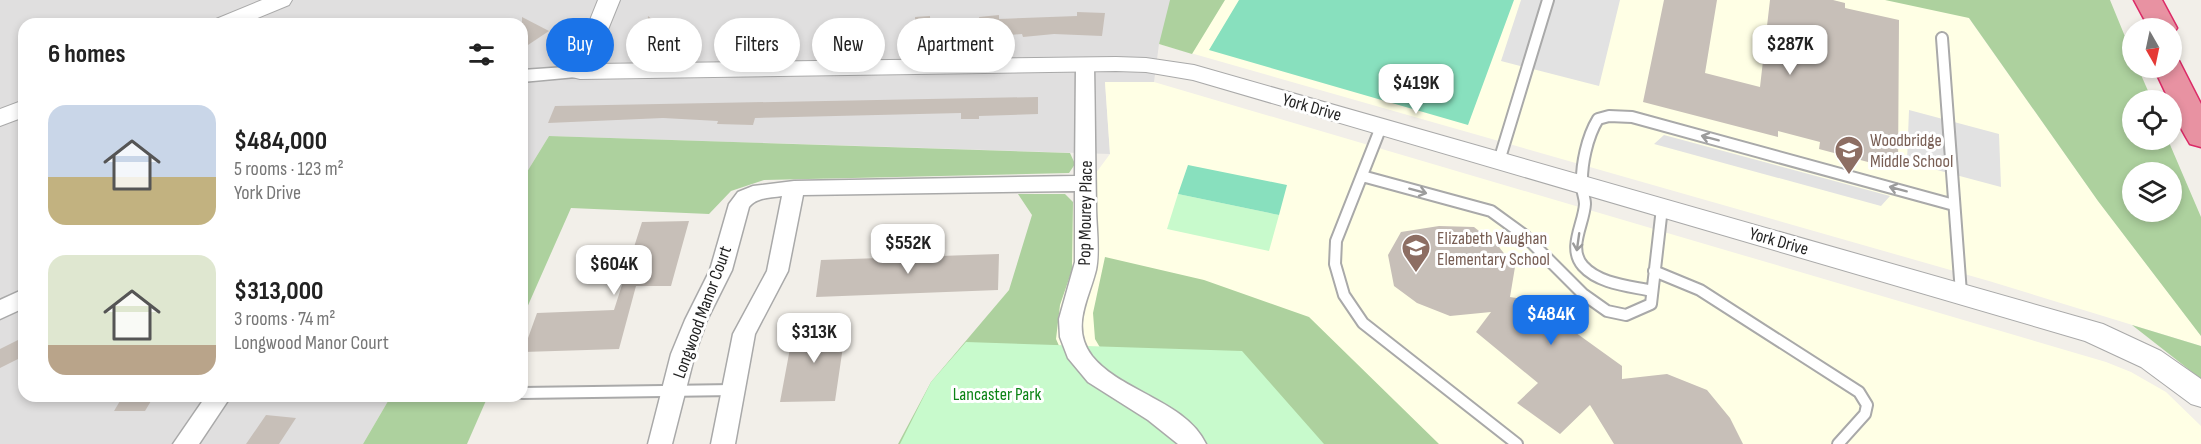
<!DOCTYPE html>
<html lang="en">
<head>
<meta charset="utf-8">
<style>
	body { margin:0; font-family:"Sofia Sans Condensed",sans-serif; background:#f2f2f2; color:#222; height:100vh; display:flex; flex-direction:column; font-size:22px; white-space:nowrap }
	* { box-sizing:border-box; margin:0 }
	p { font-size:20px; color:#767676 }
	.icon { flex:none; width:33px; height:33px; fill:none; stroke:currentColor; stroke-width:2; stroke-linecap:round; stroke-linejoin:round }
	.map { position:relative; flex:1; overflow:hidden }
	.details { position:absolute; left:18px; top:18px; width:510px; height:384px; display:flex; flex-direction:column; background:#fff; border-radius:18px; box-shadow:0 3px 9px #0003 }
	.details>* { flex:none }
	.banner { position:absolute; left:546px; top:18px; width:570px; height:54px; display:flex; gap:12px }
	.needle { width:39px; rotate:171deg }
	.fabs { position:absolute; left:2122px; top:18px; display:grid; gap:12px }
	.fabs a { display:grid; place-items:center; width:60px; height:60px; border-radius:50%; background:#fff; box-shadow:0 3px 9px #0003; font-size:30px }
	.price { position:absolute; translate:-50% -51px; padding:0 14px; border-radius:12px; background:#fff; color:#222; font-size:20px; line-height:39px; filter:drop-shadow(0 2px 3px #0008) }
	.price::after { content:''; position:absolute; left:50%; top:36px; width:18px; height:14px; margin-left:-9px; background:inherit; clip-path:polygon(0 0,100% 0,50% 100%) }
	.price.on { background:#1a73e8; color:#fff }
	ul { padding:0; list-style:none }
	li { display:flex; align-items:center; gap:18px; height:150px; padding:0 30px }
	li span { display:grid; place-items:center; flex:none; width:168px; height:120px; border-radius:18px; color:#555 }
	li>.icon { margin-inline-start:auto }
	span .icon { width:72px; height:72px; fill:#fffc; stroke-width:1 }
	li b { font-size:26px }
	h2 { display:flex; justify-content:space-between; align-items:center; height:72px; padding:0 30px; font-size:26px }
	.tag { padding:0 21px; border-radius:27px; background:#fff; box-shadow:0 3px 9px #0003; font-size:21px; line-height:54px }
	.tag.on { background:#1a73e8; color:#fff }
	.map>svg:first-child { display:block }
</style>
</head>
<body>
<div class="map">
<svg width="2201" height="444" viewBox="0 0 2201 444">
	<rect width="100%" height="100%" fill="#f2efe9"/>
	<path fill="#e0dfdf" d="M 0,0 L 1187,0 L 1159,44 L 1154,82 L 1105,82 L 1110,154 L 549,136 L 522,180 L 522,24 L 24,24 L 24,396 L 391,396 L 363,444 L 0,444 Z"/>
	<path fill="#ffffe5" d="M 1187,0 L 1956,0 L 2098,201 L 2201,336 L 2201,346 L 1989,281 L 1159,44 Z
		M 1105,82 L 1154,82 L 2106,362 L 2131,372 L 2166,392 L 2201,426 L 2201,444 L 1324,444 L 966,342 L 1009,290 L 1110,154 Z"/>
	<path fill="#add19e" fill-rule="evenodd" d="M 1170,0 L 1225,0 L 1192,54 L 1159,44 Z
		M 1885,0 L 2110,0 L 2133,56 L 2133,68 L 2138,68 L 2152,100 L 2133,100 L 2133,140 L 2168,140 L 2201,217 L 2201,336 L 2098,201 L 1969,18 ZM 2172,172 L 2172,212 L 2133,212 L 2133,172 Z
		M 549,136 L 1070,153 L 1075,164 L 1069,173 L 764,180 L 731,191 L 709,214 L 571,208 L 522,319 L 522,180 Z
		M 1018,194 L 1065,194 L 1073,202 L 1072,270 L 1060,305 L 1056,339 L 1067,364 L 1048,444 L 898,444 L 931,382 L 1009,290 L 1032,215 Z
		M 1105,257 L 1204,280 L 1309,317 L 1439,444 L 1244,444 L 1108,361 L 1095,339 L 1093,313 Z
		M 2132,325 L 2201,346 L 2201,379 Z
		M 391,396 L 488,396 L 467,444 L 363,444 Z"/>
	<path fill="#c8facc" d="M 1178,194 L 1279,215 L 1269,251 L 1167,229 Z
		M 966,342 L 1242,351 L 1324,444 L 900,444 L 931,382 Z"/>
	<path fill="#88e0be" d="M 1239,0 L 1514,0 L 1468,125 L 1209,50 Z
		M 1188,165 L 1287,185 L 1279,215 L 1178,194 Z"/>
	<path fill="#e2e2e2" d="M 1521,0 L 1620,0 L 1599,86 L 1501,61 Z
		M 1909,110 L 1999,134 L 2001,187 L 1907,162 Z
		M 1664,135 L 1890,196 L 1881,206 L 1654,144 Z"/>
	<path fill="#c7bfb8" d="M 1664,0 L 1717,0 L 1705,73 L 1760,87 L 1770,0 L 1833,0 L 1845,3 L 1845,8 L 1899,20 L 1898,170 L 1819,149 L 1820,142 L 1778,131 L 1778,137 L 1643,102 Z
		M 1077,12 L 1105,13 L 1102,36 L 1054,34 L 1023,37 L 1022,34 L 968,39 L 967,25 L 980,24 L 979,17 L 999,15 L 999,19 L 1077,16 Z
		M 648,16 L 674,38 L 652,49 L 633,32 L 647,26 Z
		M 930,16 L 931,38 L 916,39 L 915,17 Z
		M 522,17 L 549,31 L 522,49 Z
		M 785,27 L 782,42 L 753,43 L 757,28 Z
		M 1038,97 L 1038,114 L 979,116 L 979,119 L 961,119 L 961,113 L 755,118 L 753,125 L 717,124 L 718,121 L 663,118 L 548,123 L 555,106 Z
		M 689,221 L 671,286 L 636,286 L 619,349 L 523,352 L 537,313 L 614,310 L 642,222 Z
		M 1439,226 L 1474,227 L 1499,247 L 1515,267 L 1510,297 L 1542,302 L 1540,307 L 1622,366 L 1622,379 L 1667,374 L 1707,390 L 1730,418 L 1743,444 L 1614,444 L 1590,405 L 1560,434 L 1517,403 L 1538,383 L 1476,332 L 1491,312 L 1450,316 L 1417,303 L 1394,286 L 1388,255 L 1401,232 Z
		M 999,254 L 998,290 L 816,297 L 821,260 Z
		M 846,326 L 835,401 L 780,402 L 794,327 Z
		M 24,337 L 24,356 L 0,368 L 0,349 Z
		M 123,396 L 154,396 L 145,411 L 114,411 Z
		M 266,415 L 296,418 L 279,444 L 246,444 Z"/>
	<g fill="none" stroke-linecap="round" stroke-linejoin="round">
		<g stroke="#a9a9a9" stroke-width="14">
			<path id="service" d="M 1942,38 L 1961,293
				M 1381,127 L 1336,241 L 1335,264 L 1344,295 L 1363,323 L 1517,444
				M 1499,161 L 1548,0
				M 1362,176 L 1491,211 L 1524,235 L 1583,294 L 1607,311 L 1626,315 L 1651,304 L 1662,208
				M 1654,271 L 1700,290 L 1859,392 L 1867,405 L 1865,414 L 1838,444
				M 1652,291 C 1630,286 1599,284 1583,266 C 1567,248 1584,224 1585,204 C 1585,198 1582,192 1582,186 C 1581,165 1587,137 1598,119 L 1609,116 L 1632,117 L 1954,205
				M 522,393 L 734,390"/>
		</g>
		<g stroke="#a9a9a9" stroke-width="3">
			<path id="minor" d="M 1085,59 L 1092,61 L 1094,65 C 1095,112 1095,159 1096,206 C 1096,226 1100,250 1096,270 C 1089,299 1070,327 1092,356 C 1121,392 1186,401 1206,444 L 1178,444 L 1148,420 L 1088,382 L 1068,358 L 1060,337 L 1059,319 L 1075,262 L 1075,191 L 803,195 L 788,271 L 755,334 L 735,444 L 711,444 L 733,334 L 767,271 L 782,196 C 770,198 757,197 749,207 L 732,270 L 707,320 L 695,354 L 672,444 L 648,444 L 671,354 L 685,320 L 710,270 L 729,204 L 738,192 L 753,186 L 794,181 L 1075,176 L 1076,65 L 1078,61 Z
				M 580,66 L 587,68 L 589,72 L 587,76 L 522,82 L 522,70 Z
				M 24,289 L 24,308 L 0,319 L 0,300 Z
				M 206,396 L 231,396 L 199,444 L 173,444 Z"/>
		</g>
		<g stroke="#a9a9a9" stroke-width="2">
			<path id="tertiary" d="M 262,0 L 292,0 L 289,5 L 243,24 L 213,24 L 216,19 Z
				M 598,0 L 620,0 L 594,64 L 1116,57 L 1146,58 L 1194,65 L 2103,324 L 2161,351 L 2201,379 L 2201,407 L 2191,404 L 2141,367 L 2085,341 L 1193,80 L 1146,72 L 1116,71 L 580,79 L 572,77 L 569,72 Z
				M 24,100 L 24,117 L 0,126 L 0,109 Z"/>
		</g>
		<g stroke="#dc2a67" stroke-width="3">
			<path id="motorway" d="M 2134,0 L 2162,0 L 2177,28 L 2173,34 L 2172,28 L 2149,28 Z
				M 2172,59 L 2179,61 L 2201,104 L 2201,147 L 2190,144 C 2183,132 2172,114 2172,100 L 2169,100 L 2154,68 L 2172,68 Z"/>
		</g>
		<use href="#service" stroke="#fff" stroke-width="10"/>
		<use href="#minor" fill="#fff" fill-rule="evenodd"/>
		<use href="#tertiary" fill="#fff" fill-rule="evenodd"/>
		<use href="#motorway" fill="#e892a2" fill-rule="evenodd"/>
	</g>
	<defs><path id="oneway-shaft" d="M-6 0H5M1.5-3L5.5 0L1.5 3" fill="none" stroke-width="1.6" stroke-linecap="round" stroke-linejoin="round" transform="scale(1.5)"/></defs>
	<g stroke="#9c9c9c">
		<use href="#oneway-shaft" transform="translate(1710 138) rotate(-165)"/>
		<use href="#oneway-shaft" transform="translate(1898 189) rotate(-165)"/>
		<use href="#oneway-shaft" transform="translate(1418 191) rotate(15)"/>
		<use href="#oneway-shaft" transform="translate(1578 242) rotate(98)"/>
	</g>
	<defs>
		<g id="school-pin" transform="scale(1.5)"><path d="M0 17L-7.5 6A9.5 9.5 0 1 1 7.5 6Z" fill="#8d6e63" stroke="#fff"/><path d="M0-5L7-2L0 1L-7-2ZM-4 1L0 2.5L4 1V4Q0 6-4 4Z" fill="#fff"/></g>
	</defs>
	<g fill-rule="evenodd">
		<use href="#school-pin" x="1849" y="150"/>
		<use href="#school-pin" x="1416" y="248"/>
	</g>
	<g text-anchor="middle" stroke-width="6" stroke-linejoin="round" paint-order="stroke">
		<g font-size="18" fill="#222" stroke="#fff">
			<text transform="translate(1312 107) rotate(16)" y="6">York Drive</text>
			<text transform="translate(1085 213) rotate(-89)" y="6">Pop Mourey Place</text>
			<text transform="translate(1779 241) rotate(16)" y="6">York Drive</text>
			<text transform="translate(702 312) rotate(-70)" y="6">Longwood Manor Court</text>
		</g>
		<g font-size="18" fill="#785e54" stroke="#fff" text-anchor="start">
			<text x="1870" y="146">Woodbridge<tspan x="1870" dy="21">Middle School</tspan></text>
			<text x="1437" y="244">Elizabeth Vaughan<tspan x="1437" dy="21">Elementary School</tspan></text>
		</g>
		<g font-size="18" fill="#0c8416" stroke="#fff">
			<text x="997" y="400">Lancaster Park</text>
		</g>
	</g>
</svg>
<div class="fabs">
<a><svg class="needle" viewBox="-14 -14 28 28"><path d="M0-13l5 13h-10z" fill="#e53935"/><path d="M0 13l5-13h-10z" fill="#767676"/></svg></a>
<a><svg class="icon" aria-label="locate" viewBox="0 0 24 24"><circle cx="12" cy="12" r="6"/><path d="M12 2v4M12 18v4M2 12h4M18 12h4"/></svg></a>
<a><svg class="icon" aria-label="layers" viewBox="0 0 24 24"><path d="M12 4l9 5-9 5-9-5zM3 14l9 5 9-5"/></svg></a>
</div>
<b class="price" style="left:1790px;top:76px">$287K</b>
<b class="price" style="left:1416px;top:115px">$419K</b>
<b class="price" style="left:908px;top:275px">$552K</b>
<b class="price" style="left:614px;top:296px">$604K</b>
<b class="price on" style="left:1551px;top:346px">$484K</b>
<b class="price" style="left:814px;top:364px">$313K</b>
<div class="banner">
<a class="tag on">Buy</a>
<a class="tag">Rent</a>
<a class="tag">Filters</a>
<a class="tag">New</a>
<a class="tag">Apartment</a>
</div>
<section class="details">
<h2>6 homes<svg class="icon" aria-label="filters" viewBox="0 0 24 24"><path d="M4 7h16M4 17h16"/><circle cx="9" cy="7" r="2"/><circle cx="15" cy="17" r="2"/></svg></h2>
<ul>
<li><span style="background:linear-gradient(#c9d6e8 60%,#c2b280 0)"><svg class="icon" aria-label="home" viewBox="0 0 24 24"><path d="M3 11l9-7 9 7M6 9v11h12V9"/></svg></span><div><b>$484,000</b><p>5 rooms · 123 m²</p><p>York Drive</p></div></li>
<li><span style="background:linear-gradient(#dfe7d0 75%,#b9a48a 0)"><svg class="icon" aria-label="home" viewBox="0 0 24 24"><path d="M3 11l9-7 9 7M6 9v11h12V9"/></svg></span><div><b>$313,000</b><p>3 rooms · 74 m²</p><p>Longwood Manor Court</p></div></li>
</ul>
</section>
</div>
</body>
</html>
